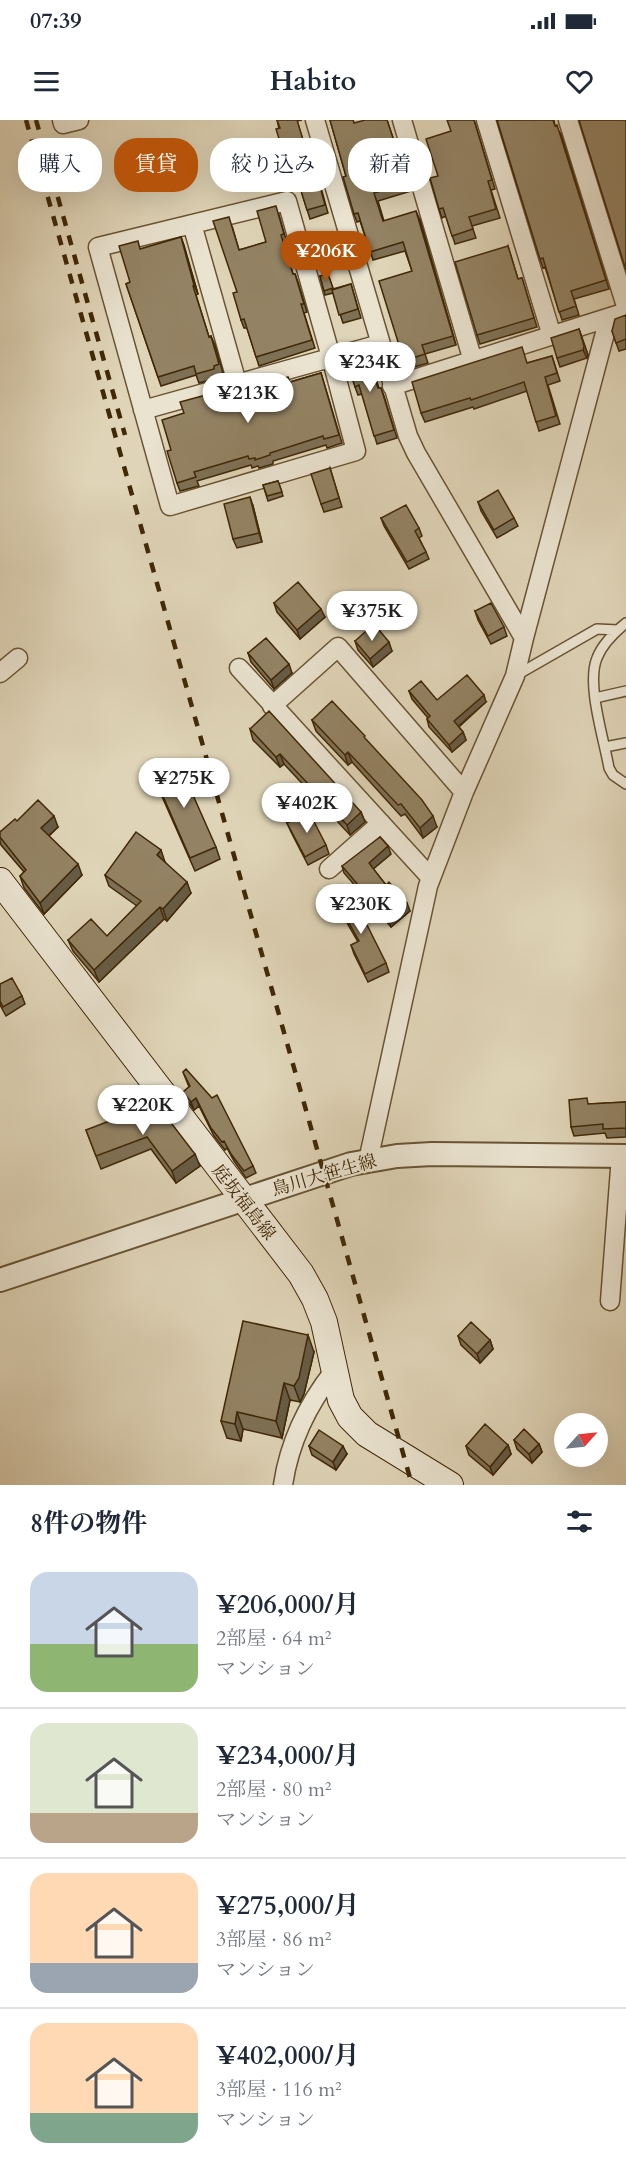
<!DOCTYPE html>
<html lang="ja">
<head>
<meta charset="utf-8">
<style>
	body { margin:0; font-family:Cardo,"Noto Serif JP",serif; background:#f2f2f3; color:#1f2937; height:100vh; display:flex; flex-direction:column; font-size:22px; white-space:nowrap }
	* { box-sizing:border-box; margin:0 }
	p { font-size:20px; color:#747a83 }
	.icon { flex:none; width:33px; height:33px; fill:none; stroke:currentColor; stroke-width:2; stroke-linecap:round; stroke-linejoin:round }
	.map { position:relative; height:1365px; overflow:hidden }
	.side { display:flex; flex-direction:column; background:#fff; flex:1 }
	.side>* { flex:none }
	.top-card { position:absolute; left:18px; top:18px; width:591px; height:54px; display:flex; gap:12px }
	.needle { width:39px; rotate:63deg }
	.buttons { position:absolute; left:554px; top:1293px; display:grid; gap:12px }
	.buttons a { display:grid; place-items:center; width:54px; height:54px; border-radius:50%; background:#fff; box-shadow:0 6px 24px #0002; font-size:30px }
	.price { position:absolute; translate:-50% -51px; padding:0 14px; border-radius:21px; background:#fff; color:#222; font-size:20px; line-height:39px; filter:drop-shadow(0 2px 3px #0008) }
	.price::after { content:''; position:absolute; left:50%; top:36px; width:18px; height:14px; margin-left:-9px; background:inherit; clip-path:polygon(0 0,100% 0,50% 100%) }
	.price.on { background:#b45309; color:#fff }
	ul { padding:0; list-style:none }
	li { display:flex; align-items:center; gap:18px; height:150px; padding:0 30px }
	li+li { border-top:2px solid #e0e1e3 }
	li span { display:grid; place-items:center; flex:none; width:168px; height:120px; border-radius:18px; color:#555 }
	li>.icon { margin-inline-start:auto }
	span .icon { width:72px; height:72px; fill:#fffc; stroke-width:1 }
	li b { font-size:26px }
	h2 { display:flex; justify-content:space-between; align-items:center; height:72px; padding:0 30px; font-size:26px }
	.chip { padding:0 21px; border-radius:24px; background:#fff; box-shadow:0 6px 24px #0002; font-size:21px; line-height:54px }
	.chip.on { background:#b45309; color:#fff }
	.status { display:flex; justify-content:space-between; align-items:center; height:42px; padding:0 30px; background:#fff; direction:ltr }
	.status svg { height:16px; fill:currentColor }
	header { display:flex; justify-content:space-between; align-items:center; height:78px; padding:0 30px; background:#fff; font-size:27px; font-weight:600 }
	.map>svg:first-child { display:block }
</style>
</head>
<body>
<div class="status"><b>07:39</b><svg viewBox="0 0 49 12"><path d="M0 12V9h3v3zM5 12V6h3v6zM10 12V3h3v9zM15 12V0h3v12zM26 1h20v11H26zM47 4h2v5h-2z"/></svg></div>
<header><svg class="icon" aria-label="menu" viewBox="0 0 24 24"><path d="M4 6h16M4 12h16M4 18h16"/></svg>Habito<svg class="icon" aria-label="heart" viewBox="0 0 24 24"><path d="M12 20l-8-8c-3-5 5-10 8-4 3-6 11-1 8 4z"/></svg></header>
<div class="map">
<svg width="626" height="1365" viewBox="0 0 626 1365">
	<rect width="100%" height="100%" fill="#dfd4b7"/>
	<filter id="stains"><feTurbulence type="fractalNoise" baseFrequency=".00333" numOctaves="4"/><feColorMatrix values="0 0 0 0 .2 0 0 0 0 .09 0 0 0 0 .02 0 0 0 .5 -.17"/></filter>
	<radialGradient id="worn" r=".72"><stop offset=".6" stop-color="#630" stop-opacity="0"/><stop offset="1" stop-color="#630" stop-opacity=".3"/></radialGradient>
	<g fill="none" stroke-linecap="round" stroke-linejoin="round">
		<g stroke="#685433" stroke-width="12">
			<path id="service" d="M 626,503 C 615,512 602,525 597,538 C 586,564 604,619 609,648 L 613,655 L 626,664
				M 515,556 L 597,509 L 618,510
				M 595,578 L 626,571
				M 605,627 L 626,623"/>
		</g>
		<g stroke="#685433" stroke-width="21">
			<path id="minor" d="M 62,0 L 63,4 L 79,0
				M 315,0 L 408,316 L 416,333 L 524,518
				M 402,0 L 473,241
				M 486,0 L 552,216
				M 568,0 L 626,186
				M 287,81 L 331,237 L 356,331 L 170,386 L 98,127 Z
				M 192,104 L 237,263
				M 392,266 L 626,192
				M 143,290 L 380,224
				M 239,548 L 431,758
				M 0,553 L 18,538
				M 272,586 L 338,527 L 464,672
				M 329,749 L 381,703
				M 368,1041 L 428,766 L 464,672 L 515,556 L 524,518 L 609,198
				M 610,1181 L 621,1036
				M 283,1365 C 289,1324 308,1284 334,1251"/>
		</g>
		<g stroke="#685433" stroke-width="26">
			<path id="tertiary" d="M 0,1160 L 351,1044 L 397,1036 L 432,1034 L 626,1036"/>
		</g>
		<g stroke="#402907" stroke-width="28">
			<path id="secondary" d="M 0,761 L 301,1154 L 315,1179 L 324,1202 L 341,1280 L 350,1297 L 367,1314 L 450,1365"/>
		</g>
		<use href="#service" stroke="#eae3d0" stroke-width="9"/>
		<use href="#minor" stroke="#eae3d0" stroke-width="18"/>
		<use href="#tertiary" stroke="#eae3d0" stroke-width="22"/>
		<use href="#secondary" stroke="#eae3d0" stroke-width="26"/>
		<path stroke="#402907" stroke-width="4.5" stroke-dasharray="10 10" stroke-linecap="butt" d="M 26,0 L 412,1365
			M 36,0 L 125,315"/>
	</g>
	<path fill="#7e7055" stroke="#402907" stroke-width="1.5" d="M 277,0 L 302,0 L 297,1 L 314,56 L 320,64 L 328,93 L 310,99 L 300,67 L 298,68 L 292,52 L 290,53 L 287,44 Z
		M 330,0 L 353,0 L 354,3 L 387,0 L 411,71 L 378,81 L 384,101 L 420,100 L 456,225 L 425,234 L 428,243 L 407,249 L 404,241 L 412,151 L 405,131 L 373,140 L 360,101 L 357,102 L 354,94 L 346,56 Z
		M 497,0 L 554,0 L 555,6 L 561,14 L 609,169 L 574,179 L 579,195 L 562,200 L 545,147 L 543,148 L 540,139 Z
		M 475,3 L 495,69 L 491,70 L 500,98 L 472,106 L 476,118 L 455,124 L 446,96 L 442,98 L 439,89 L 438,56 L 451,11 Z
		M 279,95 L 287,123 L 284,124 L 293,154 L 295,154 L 298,162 L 307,192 L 304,193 L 315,228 L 259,246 L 247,208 L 244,208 L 241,200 L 237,172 L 232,106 L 239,130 L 266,122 Z
		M 181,117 L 198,174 L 196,175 L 209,217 L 211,216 L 215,225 L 223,253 L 217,255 L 218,258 L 199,263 L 196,255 L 161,266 L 126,164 L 130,162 L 141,129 Z
		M 508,126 L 518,159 L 522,158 L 537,207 L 480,224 L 477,215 Z
		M 328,154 L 333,169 L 351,164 L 361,198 L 343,203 L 333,173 L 325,175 L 320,156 Z
		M 626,195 L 626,229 L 619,231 L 612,211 Z
		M 579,209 L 588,235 L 587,238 L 560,247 L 557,238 Z
		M 366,230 L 379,268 L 381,268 L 384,276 L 397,318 L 377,324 L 362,274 L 358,275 L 355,267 Z
		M 552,236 L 560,261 L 548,265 L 560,304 L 539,311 L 527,271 L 474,289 L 473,287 L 425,302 L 421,293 L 527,243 Z
		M 321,253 L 342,323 L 327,328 L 326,325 L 273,341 L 273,344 L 259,348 L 258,346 L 252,348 L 251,345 L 197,361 L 199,366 L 180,371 L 177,363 L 171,330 L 184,293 L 222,273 L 290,262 Z
		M 330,348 L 342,387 L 324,392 L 321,384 Z
		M 278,361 L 283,376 L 268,381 L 263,365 Z
		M 478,382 L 514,398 L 518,406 L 497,418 L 481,391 Z
		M 253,386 L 262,422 L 237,428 L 233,419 Z
		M 381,398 L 419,408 L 422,416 L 419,418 L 426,432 L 429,439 L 409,449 L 384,406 Z
		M 274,483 L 325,497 L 300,519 L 277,492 Z
		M 475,491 L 504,507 L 507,516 L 491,524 L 478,500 Z
		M 355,521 L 392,531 L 373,547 L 358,530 Z
		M 248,533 L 292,553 L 274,569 L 251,542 Z
		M 409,571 L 437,580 L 486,582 L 459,607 L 463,612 L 466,620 L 452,632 L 429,607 L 427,599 L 428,598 L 412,579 Z
		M 312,600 L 366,620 L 437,707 L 423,718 L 405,694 L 401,696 L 352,642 L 348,645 L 316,611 Z
		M 250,609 L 361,692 L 365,702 L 350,715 L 284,644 L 280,647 L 253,620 Z
		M 152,651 L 216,727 L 220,739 L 195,751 L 156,663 Z
		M 17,701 L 58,707 L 49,716 L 82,755 L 44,794 L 24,768 L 20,756 L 24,752 L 1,725 L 0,722 L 0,712 Z
		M 287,703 L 326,725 L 329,734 L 308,745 L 291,712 Z
		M 391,734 L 373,749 L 386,765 L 410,791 L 391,807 L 344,753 L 342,746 Z
		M 165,742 L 191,773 L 167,801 L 164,799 L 99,862 L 73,831 L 68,820 L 107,816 L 137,786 L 109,766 L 105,755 Z
		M 336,780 L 386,843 L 389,852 L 368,862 L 354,834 L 351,825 L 358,822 L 339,789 Z
		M 0,864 L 22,876 L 25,884 L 6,896 L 0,885 Z
		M 183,952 L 253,1046 L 256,1053 L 246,1058 L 234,1041 L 227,1028 L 225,1030 L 214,1016 L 199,986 L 194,990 L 186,979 L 183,972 L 189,967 Z
		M 626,982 L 626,1017 L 607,1018 L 605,1013 L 574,1016 L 571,1007 L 589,984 Z
		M 128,1001 L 200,1046 L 176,1063 L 151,1029 L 101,1049 L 86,1010 Z
		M 458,1216 L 490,1220 L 493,1229 L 480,1243 L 461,1225 Z
		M 314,1232 L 304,1274 L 300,1282 L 290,1280 L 282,1318 L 243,1309 L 241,1321 L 227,1318 L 221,1301 Z
		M 514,1320 L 539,1324 L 542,1332 L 532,1343 L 517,1329 Z
		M 508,1325 L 511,1334 L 493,1355 L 469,1335 L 466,1326 Z
		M 309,1326 L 347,1334 L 336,1350 L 312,1335 Z"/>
	<path fill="#675b45" stroke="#402907" stroke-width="1.5" d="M 416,91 L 420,100 L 456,225 L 453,216 Z
		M 181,117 L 184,125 L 198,174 L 194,165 Z
		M 579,209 L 588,235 L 587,238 L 583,230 Z
		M 250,377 L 253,386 L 262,422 L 259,413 Z
		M 321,489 L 325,497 L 300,519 L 297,510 Z
		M 389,522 L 392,531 L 373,547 L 370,539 Z
		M 289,544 L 292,553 L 274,569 L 271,560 Z
		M 484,575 L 486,582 L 456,608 L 454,601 Z
		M 463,612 L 466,620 L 452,632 L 449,625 Z
		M 348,632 L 352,642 L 348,645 L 345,635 Z
		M 280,634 L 284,644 L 280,647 L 276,637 Z
		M 361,692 L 365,702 L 350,715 L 347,705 Z
		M 54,696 L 58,707 L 45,719 L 41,708 Z
		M 433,696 L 437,707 L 423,718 L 420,708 Z
		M 388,726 L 391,734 L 372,750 L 369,743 Z
		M 161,730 L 165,742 L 157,735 Z
		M 78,744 L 82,755 L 44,794 L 40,783 Z
		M 187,762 L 191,773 L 167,801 L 163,789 Z
		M 407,783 L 410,791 L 391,807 L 388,800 Z
		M 160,787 L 164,799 L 99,862 L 94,850 Z
		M 196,978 L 199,986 L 194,990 L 191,982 Z
		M 195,1034 L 200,1046 L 176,1063 L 172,1051 Z
		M 308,1215 L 314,1232 L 304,1274 L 300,1282 L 294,1266 Z
		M 490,1220 L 493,1229 L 480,1243 L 477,1234 Z
		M 284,1263 L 290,1280 L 282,1318 L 276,1301 Z
		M 237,1292 L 243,1309 L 241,1321 L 235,1304 Z
		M 539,1324 L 542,1332 L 532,1343 L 529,1334 Z
		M 508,1325 L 511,1334 L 493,1355 L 490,1347 Z
		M 343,1326 L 347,1334 L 336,1350 L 333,1342 Z"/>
	<path fill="#938263" stroke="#402907" stroke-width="1.5" d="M 277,0 L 297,0 L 314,56 L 317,55 L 325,85 L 307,90 L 297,58 L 295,59 L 290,43 L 287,44 L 276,9 L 280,8 Z
		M 330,0 L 353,0 L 354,3 L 365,0 L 387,0 L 408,63 L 374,73 L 383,101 L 416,91 L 453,216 L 422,225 L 425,234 L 404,241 L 379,161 L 412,151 L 403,122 L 370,132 L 358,93 L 354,94 L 343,57 L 346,56 Z
		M 447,0 L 474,0 L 492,60 L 488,61 L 496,89 L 469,97 L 473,109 L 452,116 L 443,88 L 439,89 L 430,58 L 438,56 L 426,19 L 451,11 Z
		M 497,0 L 553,0 L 555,6 L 557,5 L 606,160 L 571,171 L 576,186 L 559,192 L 543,138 L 540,139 Z
		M 579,0 L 626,0 L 626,150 Z
		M 276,86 L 284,114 L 281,115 L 293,154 L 295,154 L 304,184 L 301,184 L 312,220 L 256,237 L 244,199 L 241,200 L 233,173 L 237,172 L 213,101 L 229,97 L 239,130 L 266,122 L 257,91 Z
		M 181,117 L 194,165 L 193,166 L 209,217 L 211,216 L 219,244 L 214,246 L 214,249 L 196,254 L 194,246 L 158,257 L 126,164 L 130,162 L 119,126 L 138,121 L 140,129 Z
		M 508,126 L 518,159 L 522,158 L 534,198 L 477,215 L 455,142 Z
		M 328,154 L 333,168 L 324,171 L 320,156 Z
		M 351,164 L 358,189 L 339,195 L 332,170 Z
		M 626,195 L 626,219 L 616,223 L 612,211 L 615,199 Z
		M 579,209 L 584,226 L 583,230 L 557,238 L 551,218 Z
		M 522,227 L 527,243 L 552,236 L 557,253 L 545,257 L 556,296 L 536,302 L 524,262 L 471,280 L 470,278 L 421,293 L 412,262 Z
		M 366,230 L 378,268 L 381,268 L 394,310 L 374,316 L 359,265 L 355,267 L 345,237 Z
		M 321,253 L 339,315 L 324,319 L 323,316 L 270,333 L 270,335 L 255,340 L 255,338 L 249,339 L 248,336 L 194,352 L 196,357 L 177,363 L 167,331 L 171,330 L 162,300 L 184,293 L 180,282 L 221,271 L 222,273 L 247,266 L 248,269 L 288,257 L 290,262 Z
		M 330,348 L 339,378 L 321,384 L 311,354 Z
		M 278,361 L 282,372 L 267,376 L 263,365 Z
		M 498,370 L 514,398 L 494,410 L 478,382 Z
		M 250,377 L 259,413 L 233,419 L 224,384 Z
		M 406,385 L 419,408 L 415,411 L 426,432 L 407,442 L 381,398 Z
		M 298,462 L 321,489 L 297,510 L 274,483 Z
		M 491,483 L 504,507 L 488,516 L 475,491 Z
		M 374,504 L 389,522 L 370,539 L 355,521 Z
		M 266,518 L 289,544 L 271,560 L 248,533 Z
		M 467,555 L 484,575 L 454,601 L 463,612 L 449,625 L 427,599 L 430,596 L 409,571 L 421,561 L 437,580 Z
		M 332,581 L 365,616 L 364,617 L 422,680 L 433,696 L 420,708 L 401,684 L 398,685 L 348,632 L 345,635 L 312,600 Z
		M 269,591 L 361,692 L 347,705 L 280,634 L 276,637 L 250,609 Z
		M 177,639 L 216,727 L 190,738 L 152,651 Z
		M 38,680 L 54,696 L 41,708 L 78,744 L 40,783 L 20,756 L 26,750 L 0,717 L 0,712 L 15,699 L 17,701 Z
		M 309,692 L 326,725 L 305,737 L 287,703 Z
		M 136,712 L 161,730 L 157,735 L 187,762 L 163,789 L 160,787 L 94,850 L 68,820 L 91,799 L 107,816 L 141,781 L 105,755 Z
		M 380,717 L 388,726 L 369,743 L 386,765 L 389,762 L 407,783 L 388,800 L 342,746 Z
		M 350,771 L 386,843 L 365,854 L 351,825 L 359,821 L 336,780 Z
		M 12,858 L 22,876 L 3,887 L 0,881 L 0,864 Z
		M 186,949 L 212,978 L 217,975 L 253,1046 L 244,1051 L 231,1034 L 224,1021 L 222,1022 L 211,1008 L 196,978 L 191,982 L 183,972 L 190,966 L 183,952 Z
		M 587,978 L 588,984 L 626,982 L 626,1008 L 603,1009 L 603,1004 L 571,1007 L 569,980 Z
		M 155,982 L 195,1034 L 172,1051 L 147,1017 L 96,1036 L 86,1010 L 125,995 L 128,1001 Z
		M 243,1201 L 308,1215 L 299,1258 L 294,1266 L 284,1263 L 276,1301 L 237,1292 L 235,1304 L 221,1301 Z
		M 471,1202 L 490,1220 L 477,1234 L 458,1216 Z
		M 485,1304 L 508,1325 L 490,1347 L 466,1326 Z
		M 524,1309 L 539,1324 L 529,1334 L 514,1320 Z
		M 319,1310 L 343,1326 L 333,1342 L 309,1326 Z"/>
	<g text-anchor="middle" stroke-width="4.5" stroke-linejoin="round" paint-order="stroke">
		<g font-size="18" fill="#402907" stroke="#eae3d0">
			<text transform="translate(324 1055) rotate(-16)" y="6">鳥川大笹生線</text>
			<text transform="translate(244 1082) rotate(52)" y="6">庭坂福島線</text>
		</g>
	</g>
	<rect width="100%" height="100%" filter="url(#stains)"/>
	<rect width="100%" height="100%" fill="url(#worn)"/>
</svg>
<div class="buttons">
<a><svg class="needle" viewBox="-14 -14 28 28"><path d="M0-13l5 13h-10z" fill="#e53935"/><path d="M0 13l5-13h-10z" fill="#747a83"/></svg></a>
</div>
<b class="price on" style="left:326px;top:162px">¥206K</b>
<b class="price" style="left:370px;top:273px">¥234K</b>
<b class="price" style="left:248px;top:304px">¥213K</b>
<b class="price" style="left:372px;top:522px">¥375K</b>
<b class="price" style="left:184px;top:689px">¥275K</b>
<b class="price" style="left:307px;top:714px">¥402K</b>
<b class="price" style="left:361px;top:815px">¥230K</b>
<b class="price" style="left:143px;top:1016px">¥220K</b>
<div class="top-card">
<a class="chip">購入</a>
<a class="chip on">賃貸</a>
<a class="chip">絞り込み</a>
<a class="chip">新着</a>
</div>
</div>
<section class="side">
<h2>8件の物件<svg class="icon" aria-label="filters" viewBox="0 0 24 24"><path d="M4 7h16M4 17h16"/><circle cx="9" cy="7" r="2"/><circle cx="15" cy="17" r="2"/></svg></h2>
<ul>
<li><span style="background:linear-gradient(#c9d6e8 60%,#8fb573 0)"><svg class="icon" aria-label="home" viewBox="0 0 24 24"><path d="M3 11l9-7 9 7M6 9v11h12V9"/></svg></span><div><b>¥206,000/月</b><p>2部屋 · 64 m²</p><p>マンション</p></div></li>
<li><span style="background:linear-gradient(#dfe7d0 75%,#b9a48a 0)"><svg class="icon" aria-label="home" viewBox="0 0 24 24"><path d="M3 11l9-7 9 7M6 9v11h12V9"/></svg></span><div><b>¥234,000/月</b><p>2部屋 · 80 m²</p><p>マンション</p></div></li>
<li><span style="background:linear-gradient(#ffd9b3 75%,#9aa5b1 0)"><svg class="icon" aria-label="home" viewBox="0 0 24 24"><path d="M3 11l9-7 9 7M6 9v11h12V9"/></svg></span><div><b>¥275,000/月</b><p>3部屋 · 86 m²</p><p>マンション</p></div></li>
<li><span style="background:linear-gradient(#ffd9b3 75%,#7fa58c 0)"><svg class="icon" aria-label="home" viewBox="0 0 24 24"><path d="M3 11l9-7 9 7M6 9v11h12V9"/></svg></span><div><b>¥402,000/月</b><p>3部屋 · 116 m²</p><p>マンション</p></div></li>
</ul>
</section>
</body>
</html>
